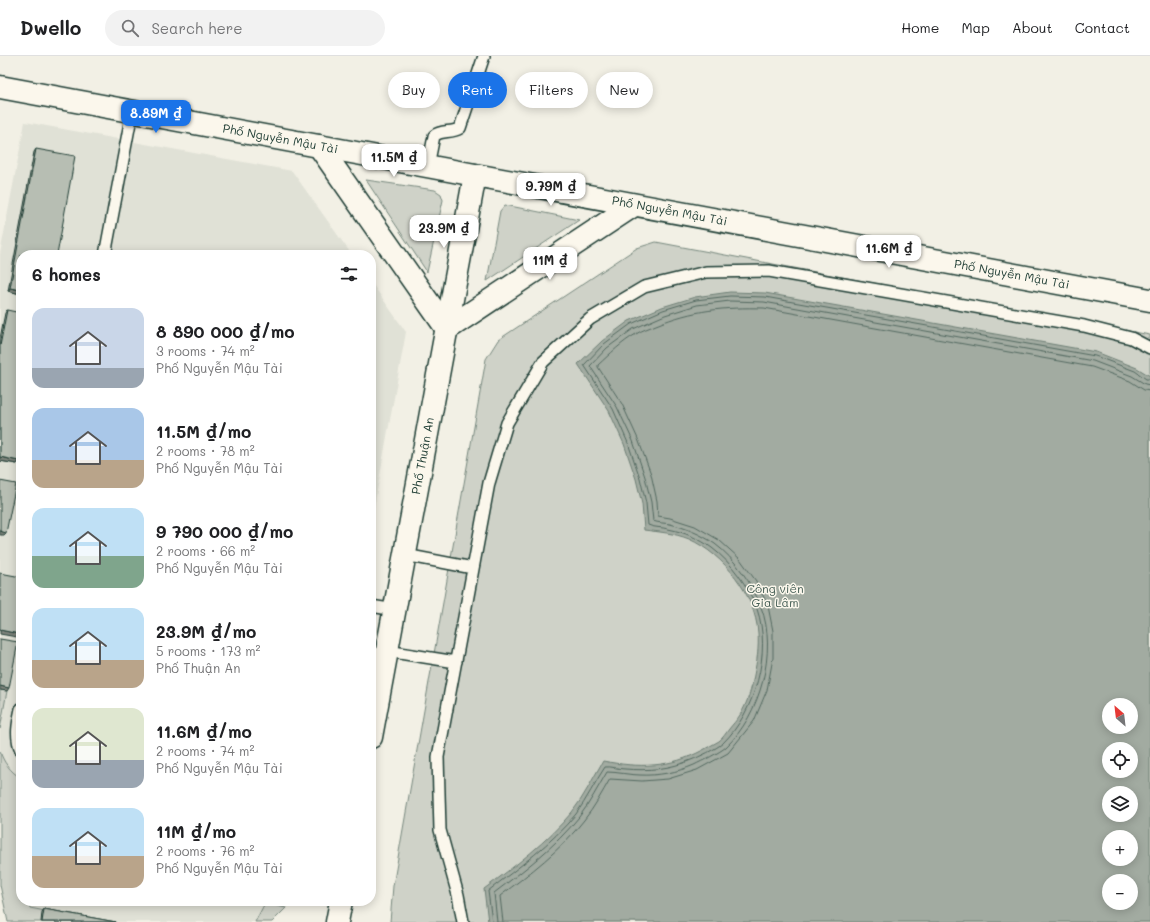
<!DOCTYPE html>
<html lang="en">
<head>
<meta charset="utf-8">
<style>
	body { margin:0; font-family:Mali,sans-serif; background:#f2f2f2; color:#202124; height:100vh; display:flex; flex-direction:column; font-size:15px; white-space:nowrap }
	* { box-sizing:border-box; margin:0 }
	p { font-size:13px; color:#757577 }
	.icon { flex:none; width:22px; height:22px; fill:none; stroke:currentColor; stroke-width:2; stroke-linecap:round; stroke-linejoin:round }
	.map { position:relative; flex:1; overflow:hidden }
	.sheet { position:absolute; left:16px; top:194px; width:360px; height:656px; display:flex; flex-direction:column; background:#fff; border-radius:16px; box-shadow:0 2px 10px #0003 }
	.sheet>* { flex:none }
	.hud { position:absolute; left:388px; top:16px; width:380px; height:36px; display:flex; gap:8px }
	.needle { width:26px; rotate:332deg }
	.tools { position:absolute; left:1102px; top:642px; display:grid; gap:8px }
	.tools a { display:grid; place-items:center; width:36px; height:36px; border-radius:50%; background:#fff; box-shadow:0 2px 10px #0003; font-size:20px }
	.price { position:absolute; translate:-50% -34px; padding:0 9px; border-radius:8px; background:#fff; color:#222; font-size:13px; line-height:26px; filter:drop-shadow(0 1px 2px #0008) }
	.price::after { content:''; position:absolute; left:50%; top:24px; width:12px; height:9px; margin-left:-6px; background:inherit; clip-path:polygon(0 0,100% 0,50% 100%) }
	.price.current { background:#1a73e8; color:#fff }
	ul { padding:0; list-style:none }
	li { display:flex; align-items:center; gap:12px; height:100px; padding:0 16px }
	li span { display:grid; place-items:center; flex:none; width:112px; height:80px; border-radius:12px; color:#555 }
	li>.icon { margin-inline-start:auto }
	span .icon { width:48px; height:48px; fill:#fffc; stroke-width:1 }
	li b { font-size:17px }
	h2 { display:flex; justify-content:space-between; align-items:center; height:48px; padding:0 16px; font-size:17px }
	.tag { padding:0 14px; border-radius:18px; background:#fff; box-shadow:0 2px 10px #0003; font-size:14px; line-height:36px }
	.tag.current { background:#1a73e8; color:#fff }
	header { display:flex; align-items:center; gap:24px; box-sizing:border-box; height:56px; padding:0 20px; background:#fff; border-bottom:1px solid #e0e0e0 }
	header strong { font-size:19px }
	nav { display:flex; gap:22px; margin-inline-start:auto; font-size:14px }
	.search { width:280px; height:36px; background:#f2f2f2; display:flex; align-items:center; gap:10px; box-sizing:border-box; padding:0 14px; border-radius:22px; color:#757577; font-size:15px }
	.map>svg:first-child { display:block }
</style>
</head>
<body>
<header>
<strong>Dwello</strong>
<div class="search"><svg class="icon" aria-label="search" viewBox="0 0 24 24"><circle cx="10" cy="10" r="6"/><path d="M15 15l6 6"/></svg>Search here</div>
<nav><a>Home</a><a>Map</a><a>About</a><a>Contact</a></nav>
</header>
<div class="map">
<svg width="1150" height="866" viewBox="0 0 1150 866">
	<rect width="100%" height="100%" fill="#f2f0e5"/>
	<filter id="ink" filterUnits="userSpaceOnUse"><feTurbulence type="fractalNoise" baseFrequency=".025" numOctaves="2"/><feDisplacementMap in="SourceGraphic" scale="8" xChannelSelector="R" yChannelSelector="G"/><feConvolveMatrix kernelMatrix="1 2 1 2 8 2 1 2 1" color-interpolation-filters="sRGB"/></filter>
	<g filter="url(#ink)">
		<path fill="#e0e1d6" d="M 25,66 L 292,115 L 352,199 L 21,199 L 21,812 L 0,721 L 0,198 Z
			M 371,226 L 406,276 L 371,468 Z
			M 28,845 L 294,845 L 272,866 L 33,866 Z"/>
		<path fill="#cfd2c8" stroke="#77887e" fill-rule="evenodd" d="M 366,124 L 435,134 L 441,138 L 443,144 L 427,216 Z
			M 505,149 L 579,164 L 487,225 L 500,155 Z
			M 656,186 L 1150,279 L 1150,866 L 390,866 L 393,830 L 486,303 L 498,284 L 637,192 ZM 1109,649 L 1131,649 L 1131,671 L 1109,671 ZM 1109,693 L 1131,693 L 1131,715 L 1109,715 ZM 1109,737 L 1131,737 L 1131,759 L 1109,759 ZM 1109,781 L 1131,781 L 1131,803 L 1109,803 ZM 1109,825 L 1131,825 L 1131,847 L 1109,847 Z
			M 0,634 L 7,635 L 0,673 Z
			M 0,695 C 3,706 11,716 21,722 L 21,845 L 28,845 L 30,852 L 102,866 L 8,866 L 0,829 Z
			M 265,847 L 286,852 L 272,866 L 255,866 Z"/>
		<path fill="#a2aba1" stroke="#6e7f75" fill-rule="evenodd" d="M 730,236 L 765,237 L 1096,296 L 1137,312 L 1150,320 L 1150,866 L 488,866 L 484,833 C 515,810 547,786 572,756 C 584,741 593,722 603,705 C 639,712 670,712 703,694 C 708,691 714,688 719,685 C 723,682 726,677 729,673 C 732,669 737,664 740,659 C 747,648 752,632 754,619 C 757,605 759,592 758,577 C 755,538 724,499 689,483 C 674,477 659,476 644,474 L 642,448 L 636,423 L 624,388 L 609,355 L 578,308 L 602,285 L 629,265 L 662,251 L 695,241 ZM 1109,649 L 1131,649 L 1131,671 L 1109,671 ZM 1109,693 L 1131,693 L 1131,715 L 1109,715 ZM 1109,737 L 1131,737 L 1131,759 L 1109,759 ZM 1109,781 L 1131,781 L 1131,803 L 1109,803 ZM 1109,825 L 1131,825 L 1131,847 L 1109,847 Z"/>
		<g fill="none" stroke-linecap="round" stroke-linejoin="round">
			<path stroke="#536960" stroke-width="1" d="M 492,866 L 488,835 C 519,811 551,788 576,758 C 587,743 595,726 605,711 C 611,710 618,713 625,713 C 648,715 670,713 691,704 C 699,701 716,693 723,687 C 755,656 772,596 757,553 C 748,530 732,507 712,492 C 700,483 684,476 668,473 C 662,471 654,472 648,469 L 646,447 L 640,422 L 628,387 L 613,353 L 584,309 L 604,288 L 631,268 L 663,254 L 696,244 L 730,240 L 765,241 L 1095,300 L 1135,315 L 1146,323 L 1150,323
				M 497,866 L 494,837 C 524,814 555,791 579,761 C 590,747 598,731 607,716 C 617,716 630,719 640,719 C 658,720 678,716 694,709 C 702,705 719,697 726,691 C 760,659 778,595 761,551 C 752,527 735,503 715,488 C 701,478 686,472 670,468 C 665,467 658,467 653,465 L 651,446 L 645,421 L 633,385 L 617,351 L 590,310 L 607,292 L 633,273 L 665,259 L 697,249 L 730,245 L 764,246 L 1093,305 L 1132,320 L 1145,328 L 1150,329
				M 503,866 L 500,840 C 530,817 561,794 584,764 C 594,752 602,737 610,723 L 642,725 L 668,723 L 697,714 L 728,697 L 754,665 L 767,634 L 773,602 L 773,575 L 768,550 L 756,525 L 740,503 L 719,484 L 695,470 L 670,462 L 658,460 L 657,445 L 651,418 L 638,383 L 622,348 L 598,311 L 598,309 C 610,298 622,286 636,278 C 642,274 649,272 656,269 C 693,254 724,251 764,252 L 1092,311 L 1130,325 L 1144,334 L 1150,335"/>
			<g stroke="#1f3d34" stroke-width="14">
				<path id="lane" d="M 428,110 L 434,80 C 442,73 451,78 460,72 L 484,0
					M 105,199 L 132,56
					M 405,499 L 473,512
					M 371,550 L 395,554
					M 387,595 L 456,606
					M 21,653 C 18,667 15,681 21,694
					M 463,866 L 458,839 L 440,774 L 438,701 L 489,427 L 507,367 L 543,306 L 590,263 L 644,231 L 706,216 L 769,215 L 1084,270 L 1131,282 L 1150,292"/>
			</g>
			<g stroke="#1f3d34" stroke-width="25">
				<g id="secondary">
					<path id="s1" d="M 0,31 L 1150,244"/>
					<path d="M 319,90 L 447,273"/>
					<path d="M 447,273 L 634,149"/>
					<path id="s2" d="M 371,681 L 475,119"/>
					<path d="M 337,866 L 341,845"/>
				</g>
			</g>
			<use href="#lane" stroke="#fbf7ec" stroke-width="11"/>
			<use href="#secondary" stroke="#fbf7ec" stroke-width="22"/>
		</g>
		<path fill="#9da39a" stroke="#1f3d34" d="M 36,93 L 21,199 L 21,238 L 8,235 L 34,96 Z
			M 7,254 L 19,405 L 17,408 L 0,405 L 0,282 L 5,257 Z
			M 21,790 L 21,802 L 19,802 Z
			M 44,853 L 116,866 L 41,866 L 42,856 Z"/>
		<path fill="#80857d" stroke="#1f3d34" d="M 10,232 L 21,234 L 21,238 L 8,235 Z
			M 0,401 L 19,405 L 17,408 L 0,405 Z
			M 0,475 L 6,477 L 4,479 L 0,479 Z
			M 0,574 L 19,578 L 17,581 L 0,578 Z
			M 0,630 L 9,632 L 7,635 L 0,634 Z"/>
		<path fill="#b7beb3" stroke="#1f3d34" d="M 36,93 L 75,100 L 57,199 L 21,199 L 21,234 L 10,232 Z
			M 7,254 L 21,257 L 21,395 L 19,405 L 0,401 L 0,290 Z
			M 0,425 L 16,428 L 6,477 L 0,475 Z
			M 0,517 L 21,521 L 21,569 L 19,578 L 0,574 Z
			M 0,583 L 18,586 L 9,632 L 0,630 Z
			M 44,853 L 116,866 L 42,866 Z"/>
	</g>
	<g text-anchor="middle" stroke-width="3" stroke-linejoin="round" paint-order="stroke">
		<g font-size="12" fill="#1f3d34" stroke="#fbf7ec">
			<text dy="4" stroke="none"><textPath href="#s1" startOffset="285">Phố Nguyễn Mậu Tài</textPath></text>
			<text dy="4" stroke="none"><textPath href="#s1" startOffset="681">Phố Nguyễn Mậu Tài</textPath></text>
			<text dy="4" stroke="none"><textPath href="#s1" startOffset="1029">Phố Nguyễn Mậu Tài</textPath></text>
			<text dy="4" stroke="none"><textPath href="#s2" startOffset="286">Phố Thuận An</textPath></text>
		</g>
		<g font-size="12" fill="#425b52" stroke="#fbf7ec">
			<text x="775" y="537">Công viên<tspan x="775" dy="14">Gia Lâm</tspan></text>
		</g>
	</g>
</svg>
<div class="tools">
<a><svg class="needle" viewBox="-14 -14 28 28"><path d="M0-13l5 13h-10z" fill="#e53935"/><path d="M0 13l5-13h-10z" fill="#757577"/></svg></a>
<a><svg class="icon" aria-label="locate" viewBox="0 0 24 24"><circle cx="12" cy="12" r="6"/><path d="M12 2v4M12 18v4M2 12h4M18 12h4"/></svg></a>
<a><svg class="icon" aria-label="layers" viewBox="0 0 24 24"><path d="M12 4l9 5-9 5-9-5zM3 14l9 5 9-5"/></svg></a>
<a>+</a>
<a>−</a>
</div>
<b class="price current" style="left:156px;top:78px">8.89M ₫</b>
<b class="price" style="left:394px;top:122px">11.5M ₫</b>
<b class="price" style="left:551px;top:151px">9.79M ₫</b>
<b class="price" style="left:444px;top:193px">23.9M ₫</b>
<b class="price" style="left:889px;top:213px">11.6M ₫</b>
<b class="price" style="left:550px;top:225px">11M ₫</b>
<div class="hud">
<a class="tag">Buy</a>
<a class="tag current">Rent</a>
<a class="tag">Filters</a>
<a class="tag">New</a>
</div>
<section class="sheet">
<h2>6 homes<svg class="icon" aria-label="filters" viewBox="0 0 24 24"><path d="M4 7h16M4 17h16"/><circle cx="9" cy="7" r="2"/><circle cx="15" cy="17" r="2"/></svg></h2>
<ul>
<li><span style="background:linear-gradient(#c9d6e8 75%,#9aa5b1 0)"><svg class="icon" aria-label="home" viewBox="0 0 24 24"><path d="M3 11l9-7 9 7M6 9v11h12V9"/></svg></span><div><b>8 890 000 ₫/mo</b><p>3 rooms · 74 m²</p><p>Phố Nguyễn Mậu Tài</p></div></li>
<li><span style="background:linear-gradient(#a9c7e8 65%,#b9a48a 0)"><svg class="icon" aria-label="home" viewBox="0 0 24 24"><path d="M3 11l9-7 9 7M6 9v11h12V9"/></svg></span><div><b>11.5M ₫/mo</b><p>2 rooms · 78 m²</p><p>Phố Nguyễn Mậu Tài</p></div></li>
<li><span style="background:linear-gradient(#bfe0f5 60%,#7fa58c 0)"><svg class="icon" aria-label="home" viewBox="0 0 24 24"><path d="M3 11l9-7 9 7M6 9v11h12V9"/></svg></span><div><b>9 790 000 ₫/mo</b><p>2 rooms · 66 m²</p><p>Phố Nguyễn Mậu Tài</p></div></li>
<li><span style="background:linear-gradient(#bfe0f5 65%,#b9a48a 0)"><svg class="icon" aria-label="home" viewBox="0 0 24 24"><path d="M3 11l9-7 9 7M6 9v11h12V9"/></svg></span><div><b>23.9M ₫/mo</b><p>5 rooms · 173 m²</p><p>Phố Thuận An</p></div></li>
<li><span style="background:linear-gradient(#dfe7d0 65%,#9aa5b1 0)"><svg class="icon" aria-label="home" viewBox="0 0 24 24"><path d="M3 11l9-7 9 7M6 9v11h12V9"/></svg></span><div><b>11.6M ₫/mo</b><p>2 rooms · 74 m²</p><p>Phố Nguyễn Mậu Tài</p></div></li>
<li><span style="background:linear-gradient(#bfe0f5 60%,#b9a48a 0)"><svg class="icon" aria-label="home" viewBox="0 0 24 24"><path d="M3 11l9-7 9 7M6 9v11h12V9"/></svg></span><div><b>11M ₫/mo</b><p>2 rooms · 76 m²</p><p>Phố Nguyễn Mậu Tài</p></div></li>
</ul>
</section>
</div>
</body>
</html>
